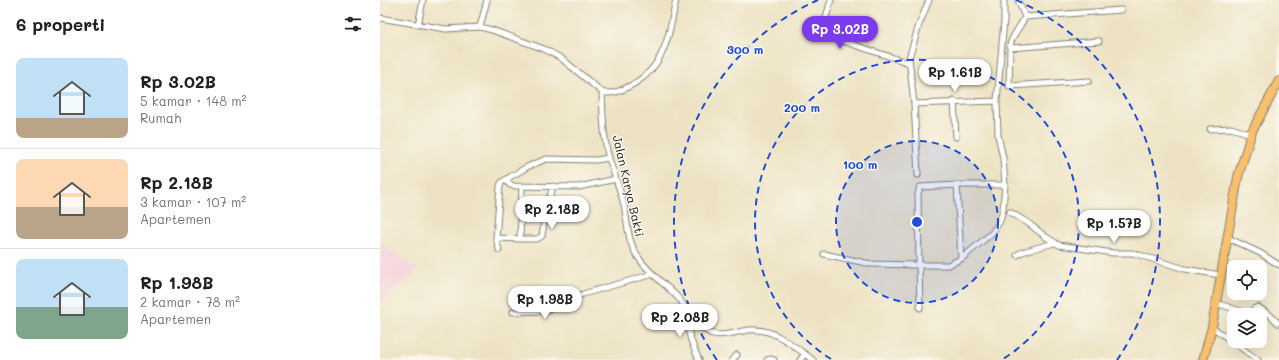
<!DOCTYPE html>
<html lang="id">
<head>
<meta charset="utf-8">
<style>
	body { margin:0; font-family:Mali,sans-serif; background:#f2f2f2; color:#202124; height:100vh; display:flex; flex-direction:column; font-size:15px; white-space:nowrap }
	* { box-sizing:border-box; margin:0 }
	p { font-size:13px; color:#757577 }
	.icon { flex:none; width:22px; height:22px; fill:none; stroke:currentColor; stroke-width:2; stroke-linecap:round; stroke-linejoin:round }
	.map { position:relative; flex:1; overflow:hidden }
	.sheet { display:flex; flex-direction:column; background:#fff; width:380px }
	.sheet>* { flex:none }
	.controls { position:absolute; left:847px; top:260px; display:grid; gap:8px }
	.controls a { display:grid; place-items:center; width:40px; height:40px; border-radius:8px; background:#fff; box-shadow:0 4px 16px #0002; font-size:20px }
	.price { position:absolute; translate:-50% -34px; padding:0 9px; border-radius:14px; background:#fff; color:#222; font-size:13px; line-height:26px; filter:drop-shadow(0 1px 2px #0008) }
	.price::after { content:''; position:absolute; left:50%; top:24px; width:12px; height:9px; margin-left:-6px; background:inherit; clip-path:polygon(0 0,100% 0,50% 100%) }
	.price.current { background:#7c3aed; color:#fff }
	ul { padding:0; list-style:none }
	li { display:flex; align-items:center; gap:12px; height:100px; padding:0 16px }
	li+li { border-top:1px solid #e0e0e0 }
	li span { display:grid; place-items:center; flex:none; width:112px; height:80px; border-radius:8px; color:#555 }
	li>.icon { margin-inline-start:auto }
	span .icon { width:48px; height:48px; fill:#fffc; stroke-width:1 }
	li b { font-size:17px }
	h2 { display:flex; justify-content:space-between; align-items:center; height:48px; padding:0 16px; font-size:17px }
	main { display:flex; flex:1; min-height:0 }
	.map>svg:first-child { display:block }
</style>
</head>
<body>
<main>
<section class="sheet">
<h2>6 properti<svg class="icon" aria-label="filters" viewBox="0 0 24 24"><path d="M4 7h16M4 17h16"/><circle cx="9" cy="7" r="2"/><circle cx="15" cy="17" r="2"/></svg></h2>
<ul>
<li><span style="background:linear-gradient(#bfe0f5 75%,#b9a48a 0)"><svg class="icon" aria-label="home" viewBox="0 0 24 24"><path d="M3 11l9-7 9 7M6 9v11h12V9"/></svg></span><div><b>Rp 3.02B</b><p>5 kamar · 148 m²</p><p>Rumah</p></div></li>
<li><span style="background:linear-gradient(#ffd9b3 60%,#b9a48a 0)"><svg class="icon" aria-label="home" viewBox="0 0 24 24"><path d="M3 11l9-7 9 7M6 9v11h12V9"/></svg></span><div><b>Rp 2.18B</b><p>3 kamar · 107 m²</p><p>Apartemen</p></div></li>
<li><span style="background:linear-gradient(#bfe0f5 60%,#7fa58c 0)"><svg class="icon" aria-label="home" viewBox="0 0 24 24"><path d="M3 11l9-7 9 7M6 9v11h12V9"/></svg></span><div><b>Rp 1.98B</b><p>2 kamar · 78 m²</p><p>Apartemen</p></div></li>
</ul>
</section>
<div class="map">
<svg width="899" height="360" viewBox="0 0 899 360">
	<rect width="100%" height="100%" fill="#fbf7ec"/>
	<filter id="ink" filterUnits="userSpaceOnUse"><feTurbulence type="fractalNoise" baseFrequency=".025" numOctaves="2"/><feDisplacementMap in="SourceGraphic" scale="8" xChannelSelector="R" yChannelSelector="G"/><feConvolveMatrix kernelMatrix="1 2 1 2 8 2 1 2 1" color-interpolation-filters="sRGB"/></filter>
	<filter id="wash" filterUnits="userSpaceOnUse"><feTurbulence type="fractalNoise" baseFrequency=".012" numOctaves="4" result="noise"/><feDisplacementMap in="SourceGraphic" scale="16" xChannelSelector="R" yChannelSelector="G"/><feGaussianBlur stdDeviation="0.9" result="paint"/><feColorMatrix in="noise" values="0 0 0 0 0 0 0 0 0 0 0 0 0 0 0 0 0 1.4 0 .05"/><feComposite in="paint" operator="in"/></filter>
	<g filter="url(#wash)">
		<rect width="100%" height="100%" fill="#ede3c4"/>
		<path fill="#f5cfda" d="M 0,242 L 38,270 L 0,301 Z"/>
	</g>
	<g filter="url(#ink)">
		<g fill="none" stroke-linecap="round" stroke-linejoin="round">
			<g stroke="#848070" stroke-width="7">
				<path id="minor" d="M 451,0 L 442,31 L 444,35 L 529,63
					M 624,0 L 624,21 L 617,101 L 618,135 L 623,158 L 625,185 L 623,209 L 620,221 L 612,233 L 581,259 L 568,265 L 539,265 L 538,194 L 540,187 L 577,185 L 625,185
					M 638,0 L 645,17 C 641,26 629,39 630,48 L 719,41
					M 645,17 L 741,10
					M 0,18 L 66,29 L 100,27 L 112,30 L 164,49 L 181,58 L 222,92 C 230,95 238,92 246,88 C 285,70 288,38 296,0
					M 38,25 L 43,0
					M 100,27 L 107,0
					M 630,48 L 629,86 L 709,81
					M 222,92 C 223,114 223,137 229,159 C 234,174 240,189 244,205 C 248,223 247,241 258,257 C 269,274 287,285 300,300 C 309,312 318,330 333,334 C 343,337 359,331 369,330 C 393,327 415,347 433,360
					M 574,101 L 576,137
					M 534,104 L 617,101
					M 830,129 L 851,128 L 871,134
					M 229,158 L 216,160 L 166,159 L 147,167 L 125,180 L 130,185 L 134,186 L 199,187 L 236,179
					M 538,175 L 534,104 L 529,58 L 539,25 L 549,0
					M 577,185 L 581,259
					M 630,212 L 648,223 L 666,237 L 679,245 L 733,253 L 753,253 L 805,269 L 840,275
					M 116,238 L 140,239 L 142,186
					M 848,238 L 880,253 L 899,265
					M 140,239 L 157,239 L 162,236 L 166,209 L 173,186
					M 119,250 L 116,238 L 120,186 L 121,183 L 125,180
					M 444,254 L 491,264 L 539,265 L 540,308
					M 637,255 L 642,252 L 674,243
					M 836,303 L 870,314 L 875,308 L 878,307 L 890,315 L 898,323
					M 308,310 C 306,331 311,342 319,360
					M 133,312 L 164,311 L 203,294 L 273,274
					M 832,327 L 878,360
					M 352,360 L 357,355
					M 387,360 L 390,359 L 394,360
					M 420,360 L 425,354"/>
			</g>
			<g stroke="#848070" stroke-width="10">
				<path id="trunk" d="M 823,360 L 832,327 L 858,177 L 872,131 L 899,81"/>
			</g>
			<use href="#minor" stroke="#fff" stroke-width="5"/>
			<use href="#trunk" stroke="#f8bf6c" stroke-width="8"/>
		</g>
	</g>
	<circle cx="537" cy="222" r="81" fill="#1d4ed8" fill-opacity=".12"/>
	<g fill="none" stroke="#1d4ed8" stroke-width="2" stroke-dasharray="7 5">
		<circle cx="537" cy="222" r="81"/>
		<path d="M451 359A162 162 0 1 1 623 359"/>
		<path d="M337 360A243 243 0 0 1 438 0M636 0A243 243 0 0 1 737 360"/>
	</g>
	<g text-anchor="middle" stroke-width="3" stroke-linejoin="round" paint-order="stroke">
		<g font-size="12" fill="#1c1c1c" stroke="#fbf7ec">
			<text transform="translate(248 186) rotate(77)" y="4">Jalan Karya Bakti</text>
		</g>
	</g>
	<circle cx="537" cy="222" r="6" fill="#1d4ed8" stroke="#fbf7ec" stroke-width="2"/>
	<g font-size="12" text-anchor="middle" font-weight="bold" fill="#1d4ed8" stroke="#fbf7ec" stroke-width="3" stroke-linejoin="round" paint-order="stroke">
		<text x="365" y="54">300 m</text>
		<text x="422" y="112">200 m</text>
		<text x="480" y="169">100 m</text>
	</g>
</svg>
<div class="controls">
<a><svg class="icon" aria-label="locate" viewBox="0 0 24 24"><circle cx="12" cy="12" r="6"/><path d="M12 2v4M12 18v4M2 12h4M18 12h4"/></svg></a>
<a><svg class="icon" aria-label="layers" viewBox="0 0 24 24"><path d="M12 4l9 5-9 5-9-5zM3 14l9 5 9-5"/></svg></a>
</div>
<b class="price current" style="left:460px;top:50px">Rp 3.02B</b>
<b class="price" style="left:575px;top:93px">Rp 1.61B</b>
<b class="price" style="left:172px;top:230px">Rp 2.18B</b>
<b class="price" style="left:734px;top:244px">Rp 1.57B</b>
<b class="price" style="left:165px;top:320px">Rp 1.98B</b>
<b class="price" style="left:300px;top:338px">Rp 2.08B</b>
</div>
</main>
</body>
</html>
